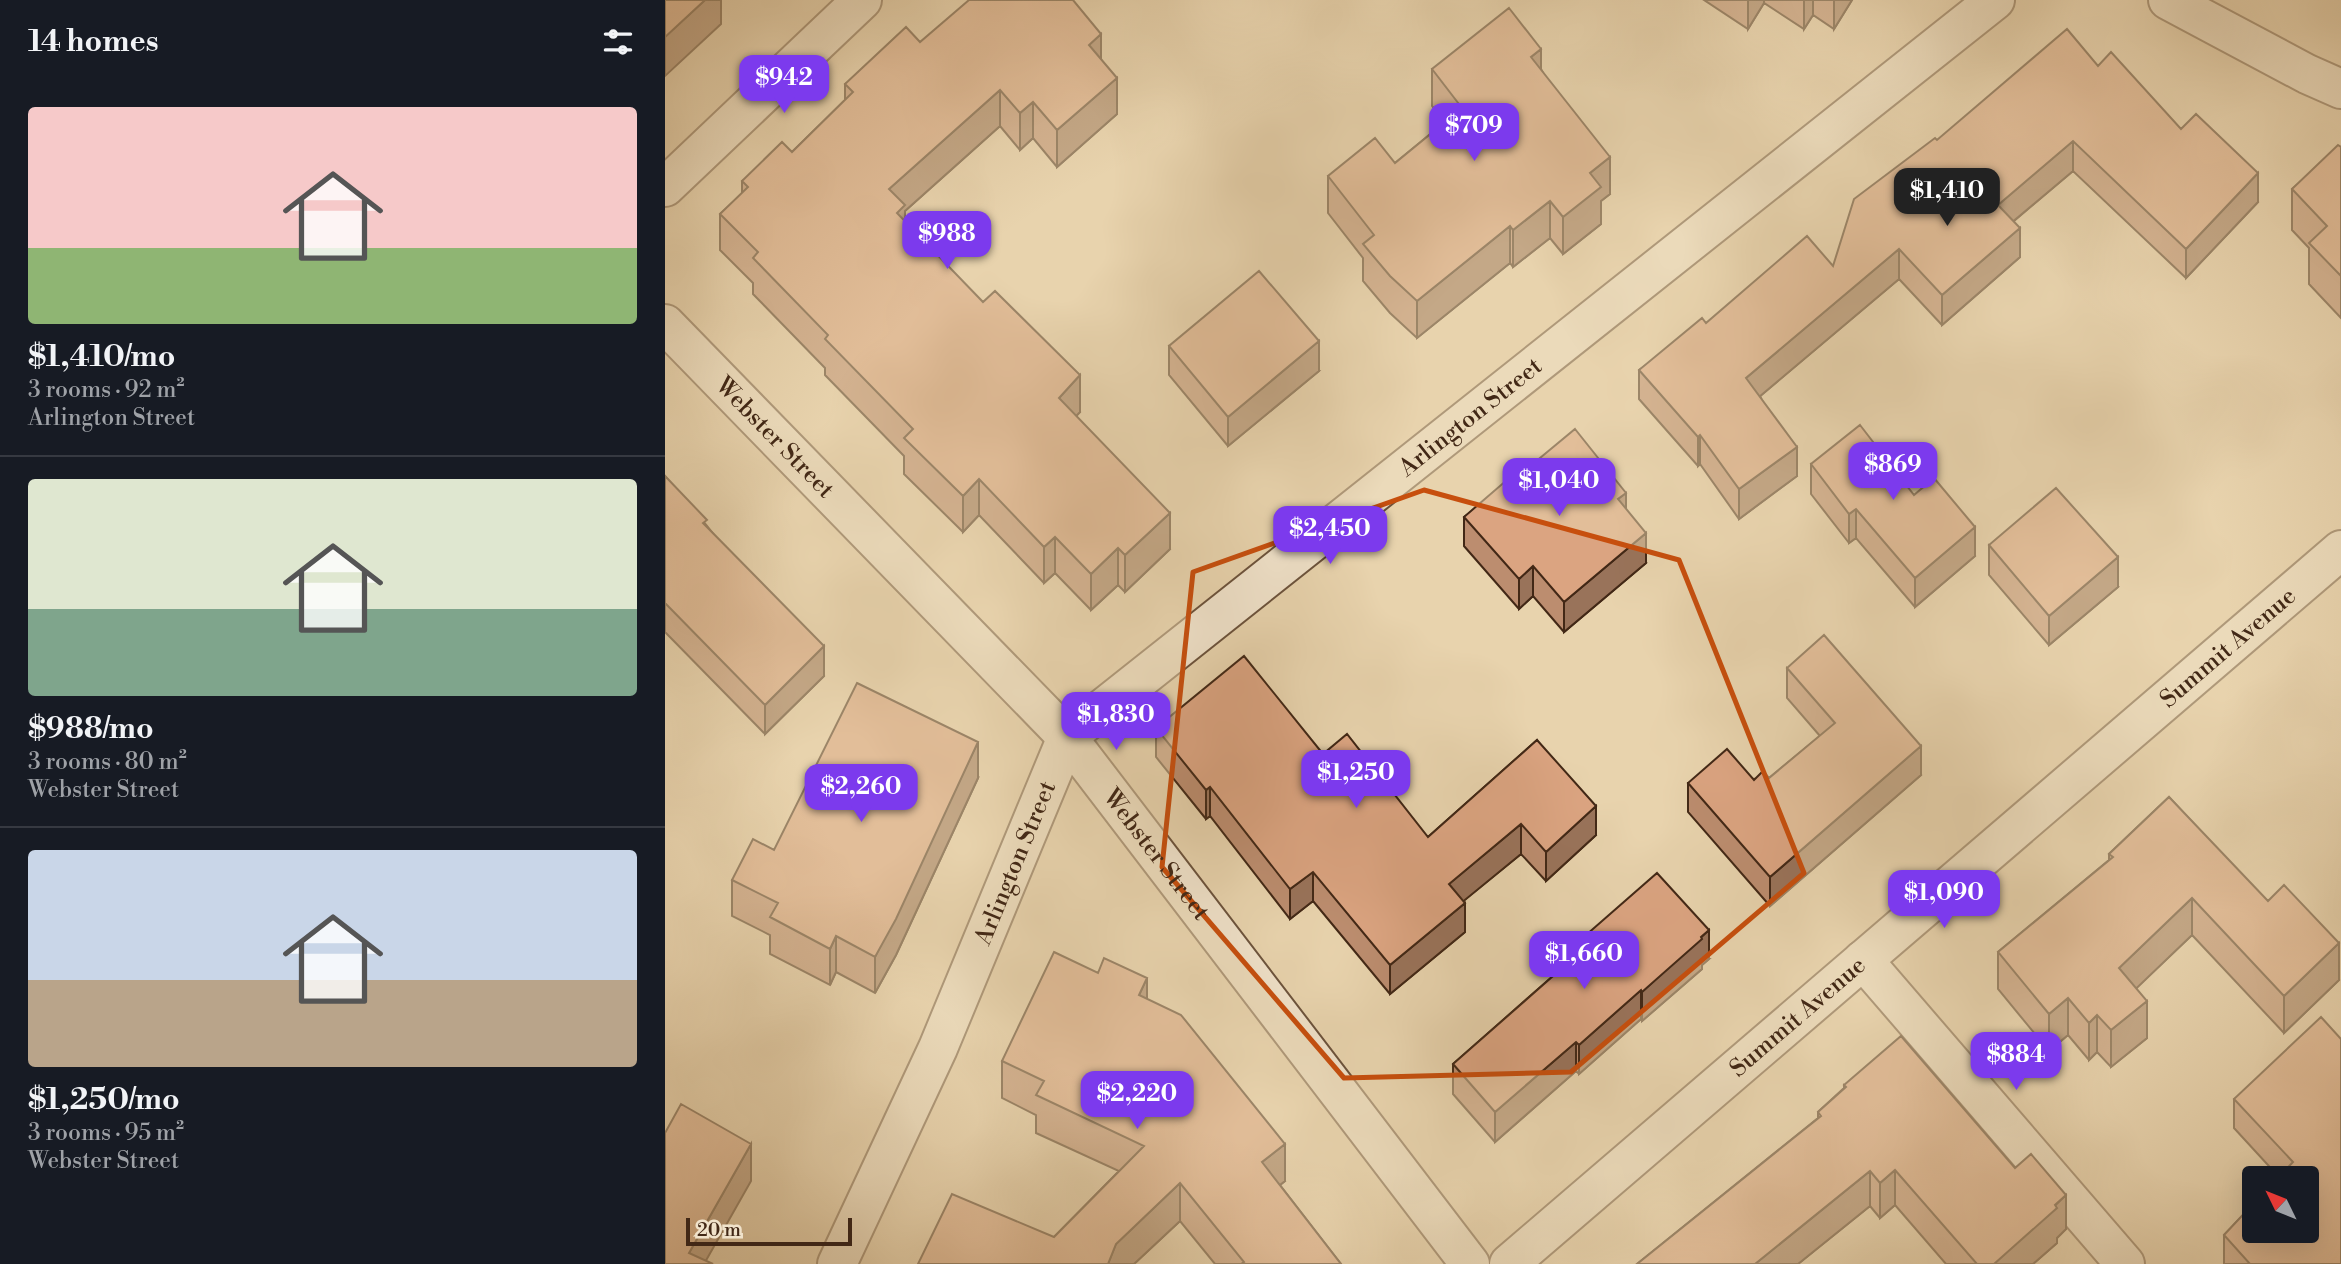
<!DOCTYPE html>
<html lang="en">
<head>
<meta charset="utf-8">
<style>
	body { margin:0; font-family:"Libre Bodoni",serif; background:#242831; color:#f1f3f6; height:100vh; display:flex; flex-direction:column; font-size:26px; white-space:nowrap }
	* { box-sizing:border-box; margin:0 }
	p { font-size:23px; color:#9ea1a6 }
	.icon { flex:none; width:38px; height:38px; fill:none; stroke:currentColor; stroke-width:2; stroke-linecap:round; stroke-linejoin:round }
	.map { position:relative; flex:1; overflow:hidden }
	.panel { display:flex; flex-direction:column; background:#171b24; width:665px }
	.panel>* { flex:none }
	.needle { width:46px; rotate:313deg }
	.controls { position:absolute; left:1577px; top:1166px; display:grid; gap:14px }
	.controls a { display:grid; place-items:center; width:77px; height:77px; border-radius:7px; background:#171b24; box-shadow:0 7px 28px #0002; font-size:35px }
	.scale { position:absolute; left:21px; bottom:18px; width:166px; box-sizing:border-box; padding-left:7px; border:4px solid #422816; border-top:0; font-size:19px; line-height:24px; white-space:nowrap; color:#422816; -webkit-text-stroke:5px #f0e2ca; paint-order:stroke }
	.price { position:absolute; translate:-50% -60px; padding:0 16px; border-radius:14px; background:#7c3aed; color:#fff; font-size:23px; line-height:46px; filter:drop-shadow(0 2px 4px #0008) }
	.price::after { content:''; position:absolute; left:50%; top:42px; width:21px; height:16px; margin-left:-10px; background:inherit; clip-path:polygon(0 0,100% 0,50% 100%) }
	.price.selected { background:#222; color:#fff }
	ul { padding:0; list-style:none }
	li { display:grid; align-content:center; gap:14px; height:371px; padding:0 28px }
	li+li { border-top:2px solid #363941 }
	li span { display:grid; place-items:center; height:217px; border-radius:7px; color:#555 }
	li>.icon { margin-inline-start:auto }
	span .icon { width:126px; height:126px; fill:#fffc; stroke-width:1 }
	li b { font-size:30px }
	h2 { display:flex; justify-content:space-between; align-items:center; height:84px; padding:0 28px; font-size:30px }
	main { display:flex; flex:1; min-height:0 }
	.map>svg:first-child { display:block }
</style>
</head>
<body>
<main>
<section class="panel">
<h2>14 homes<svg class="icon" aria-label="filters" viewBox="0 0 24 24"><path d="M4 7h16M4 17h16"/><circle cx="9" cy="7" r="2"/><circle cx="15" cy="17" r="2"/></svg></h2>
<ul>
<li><span style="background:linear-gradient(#f6c9c9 65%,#8fb573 0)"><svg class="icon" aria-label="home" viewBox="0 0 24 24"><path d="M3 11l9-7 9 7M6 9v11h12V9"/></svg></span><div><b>$1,410/mo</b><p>3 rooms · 92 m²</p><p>Arlington Street</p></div></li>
<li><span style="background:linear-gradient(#dfe7d0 60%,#7fa58c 0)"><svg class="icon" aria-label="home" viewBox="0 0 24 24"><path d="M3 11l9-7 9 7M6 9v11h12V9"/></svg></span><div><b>$988/mo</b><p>3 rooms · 80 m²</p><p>Webster Street</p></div></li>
<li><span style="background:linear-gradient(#c9d6e8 60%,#b9a48a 0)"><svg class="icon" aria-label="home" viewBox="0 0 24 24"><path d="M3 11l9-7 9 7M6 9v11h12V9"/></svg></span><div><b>$1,250/mo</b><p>3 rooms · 95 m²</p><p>Webster Street</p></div></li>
</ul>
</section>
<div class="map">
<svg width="1676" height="1264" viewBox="0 0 1676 1264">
	<rect width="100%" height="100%" fill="#e8d3ad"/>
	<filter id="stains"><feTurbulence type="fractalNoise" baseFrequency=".00286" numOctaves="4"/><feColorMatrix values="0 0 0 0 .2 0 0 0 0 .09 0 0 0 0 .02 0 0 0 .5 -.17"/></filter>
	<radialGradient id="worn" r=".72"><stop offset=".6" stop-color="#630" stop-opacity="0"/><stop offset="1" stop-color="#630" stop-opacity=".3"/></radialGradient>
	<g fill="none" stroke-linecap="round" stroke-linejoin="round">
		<g stroke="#6c533c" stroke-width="42">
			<g id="minor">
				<path d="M 1503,0 L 1642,74 L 1676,89"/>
				<path d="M 0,187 L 197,0"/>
				<path id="s1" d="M 0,324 L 402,737 L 805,1264"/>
				<path d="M 1198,960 L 1460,1264"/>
				<path id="s2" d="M 172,1264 L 273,1048 L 402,737 L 1330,0"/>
				<path id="s3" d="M 844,1264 L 1676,550"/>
			</g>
		</g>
		<use href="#minor" stroke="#f0e2ca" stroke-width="38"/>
	</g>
	<path fill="#bc8d6f" stroke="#422816" stroke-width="2" d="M 1039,0 L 1187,0 L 1169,29 L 1148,15 L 1139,29 L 1099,3 L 1083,29 Z
		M 255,42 L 436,59 L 452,114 L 392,167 L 368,138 L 355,150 L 335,126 L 240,211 L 240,222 L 415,412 L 411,416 L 505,549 L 460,592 L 453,585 L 426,610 L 390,573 L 379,583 L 314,515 L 298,532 L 239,474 L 239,456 L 160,375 L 160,368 L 88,294 L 88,283 L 55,250 L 55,214 L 77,194 L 77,181 L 127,152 L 180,100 L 180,84 Z
		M 1433,66 L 1516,129 L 1593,202 L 1521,278 L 1408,171 L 1349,221 L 1355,257 L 1277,325 L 1234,279 L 1095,396 L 1132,476 L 1074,519 L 1035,464 L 1033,466 L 974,399 L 974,370 L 1041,323 L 1168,266 L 1272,140 Z
		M 767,69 L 876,69 L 945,194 L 936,201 L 936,224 L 898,254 L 885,238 L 848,267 L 845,263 L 752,338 L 725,313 L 698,281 L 698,258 L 663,213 L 663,176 L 730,163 L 780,122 L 767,106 Z
		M 1676,147 L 1676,318 L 1644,284 L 1644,248 L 1627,230 L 1627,189 Z
		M 504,346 L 654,371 L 563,446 L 504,375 Z
		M 1146,464 L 1249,495 L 1310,556 L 1250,607 L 1191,538 L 1184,543 L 1146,494 Z
		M 0,476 L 42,526 L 159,676 L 100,734 L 0,632 Z
		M 846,482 L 981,563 L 899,632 L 868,596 L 854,609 L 799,546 L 799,517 Z
		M 1324,545 L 1453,587 L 1384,645 L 1324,575 Z
		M 1122,668 L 1256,775 L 1105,906 L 1023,812 L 1023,783 L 1104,778 L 1155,736 L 1122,698 Z
		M 491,728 L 658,754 L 763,837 L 872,740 L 931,835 L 881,881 L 856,854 L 798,901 L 800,932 L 725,994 L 648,901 L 625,919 L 545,816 L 541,819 L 491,757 Z
		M 313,778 L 231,955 L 210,993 L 171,972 L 165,985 L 105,954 L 105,935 L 67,916 L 67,880 L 109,850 Z
		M 1504,797 L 1674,980 L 1619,1033 L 1527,935 L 1471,988 L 1482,1038 L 1446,1067 L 1432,1052 L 1424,1060 L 1403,1035 L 1384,1051 L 1333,989 L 1333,952 L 1444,860 L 1444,854 Z
		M 1044,959 L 1037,965 L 1037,969 L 977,1021 L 976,1019 L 914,1074 L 911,1071 L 830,1142 L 788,1094 L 788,1064 L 889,975 L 889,963 Z
		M 482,999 L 620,1181 L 615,1185 L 676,1264 L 550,1264 L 515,1221 L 469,1264 L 253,1264 L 389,1237 L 454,1171 L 371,1133 L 371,1115 L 337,1098 L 337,1061 Z
		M 1676,1039 L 1676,1264 L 1559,1264 L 1559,1235 L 1614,1177 L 1569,1128 L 1569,1099 Z
		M 1179,1085 L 1401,1229 L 1392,1238 L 1392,1243 L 1368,1264 L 1281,1264 L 1230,1205 L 1215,1218 L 1205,1206 L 1133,1264 L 972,1264 L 1153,1118 L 1153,1112 L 1179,1088 Z"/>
	<path fill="#99735a" stroke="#422816" stroke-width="2" d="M 40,0 L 56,0 L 56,24 L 0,76 L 0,37 Z
		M 1083,0 L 1099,0 L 1099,3 L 1083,29 Z
		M 1139,0 L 1148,0 L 1148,15 L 1139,29 Z
		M 1169,0 L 1187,0 L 1169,29 Z
		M 436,34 L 436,70 L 424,45 Z
		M 876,49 L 876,86 L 866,57 Z
		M 452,78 L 452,114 L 392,167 L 392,130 Z
		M 335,90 L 335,126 L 240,211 L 240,241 L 224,189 Z
		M 368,102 L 368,138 L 355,150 L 355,113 Z
		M 1408,141 L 1408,171 L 1333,234 L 1333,205 Z
		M 945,157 L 945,194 L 936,201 L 936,224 L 898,254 L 898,217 L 925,173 Z
		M 1593,173 L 1593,202 L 1521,278 L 1521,249 Z
		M 885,201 L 885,238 L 848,267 L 848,230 Z
		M 845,226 L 845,263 L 752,338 L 752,301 Z
		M 1355,228 L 1355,257 L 1277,325 L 1277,295 Z
		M 1234,249 L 1234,279 L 1081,408 L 1081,378 Z
		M 654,341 L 654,371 L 563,446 L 563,417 Z
		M 415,375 L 415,412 L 394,434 L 394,398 Z
		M 1035,435 L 1035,464 L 1033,466 L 1033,437 Z
		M 1132,447 L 1132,476 L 1074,519 L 1074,489 Z
		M 314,479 L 314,515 L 298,532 L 298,496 Z
		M 961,493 L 961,523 L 953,499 Z
		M 1191,509 L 1191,538 L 1184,543 L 1184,514 Z
		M 505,513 L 505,549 L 460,592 L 460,555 Z
		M 1310,527 L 1310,556 L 1250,607 L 1250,578 Z
		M 981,533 L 981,563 L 899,632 L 899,602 Z
		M 390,537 L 390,573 L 379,583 L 379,547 Z
		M 453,548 L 453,585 L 426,610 L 426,574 Z
		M 1453,557 L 1453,587 L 1384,645 L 1384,616 Z
		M 868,566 L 868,596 L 854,609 L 854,579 Z
		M 159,646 L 159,676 L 100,734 L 100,705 Z
		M 313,742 L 313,778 L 231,955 L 210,993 L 210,957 Z
		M 1256,746 L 1256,775 L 1105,906 L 1105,877 Z
		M 545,787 L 545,816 L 541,819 L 541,790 Z
		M 931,806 L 931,835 L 881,881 L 881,852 Z
		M 856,824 L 856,854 L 784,913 L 784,884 Z
		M 648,872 L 648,901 L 625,919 L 625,889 Z
		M 1527,898 L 1527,935 L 1454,1005 L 1454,968 Z
		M 800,903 L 800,932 L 725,994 L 725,965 Z
		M 1044,930 L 1044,959 L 1037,965 L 1037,969 L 977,1021 L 977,992 Z
		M 171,936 L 171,972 L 165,985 L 165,949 Z
		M 1674,943 L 1674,980 L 1619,1033 L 1619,996 Z
		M 482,978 L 482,1015 L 474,995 Z
		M 976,990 L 976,1019 L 914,1074 L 914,1045 Z
		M 1403,998 L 1403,1035 L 1384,1051 L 1384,1014 Z
		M 1482,1001 L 1482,1038 L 1446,1067 L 1446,1030 Z
		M 1432,1015 L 1432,1052 L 1424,1060 L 1424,1023 Z
		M 911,1042 L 911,1071 L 830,1142 L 830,1112 Z
		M 86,1144 L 86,1181 L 39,1264 L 24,1253 Z
		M 620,1144 L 620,1181 L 597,1199 L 597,1162 Z
		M 1230,1170 L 1230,1205 L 1215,1218 L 1215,1183 Z
		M 1205,1171 L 1205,1206 L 1133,1264 L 1090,1264 Z
		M 515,1183 L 515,1221 L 469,1264 L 443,1264 L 451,1244 Z
		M 1401,1195 L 1401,1229 L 1392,1238 L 1392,1243 L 1368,1264 L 1329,1264 Z"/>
	<path fill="#dba481" stroke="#422816" stroke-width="2" d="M 0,0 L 40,0 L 0,37 Z
		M 304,0 L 408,0 L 436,34 L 424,45 L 452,78 L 392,130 L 368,102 L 355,113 L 335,90 L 224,189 L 240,205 L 232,213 L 318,302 L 330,291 L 415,375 L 394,398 L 505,513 L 460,555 L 453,548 L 426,574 L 390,537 L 379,547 L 314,479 L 298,496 L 239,438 L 248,429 L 160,339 L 163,335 L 88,258 L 93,252 L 55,214 L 83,187 L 77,181 L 117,142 L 127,152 L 188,92 L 180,84 L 241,27 L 255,42 Z
		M 844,8 L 876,49 L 866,57 L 945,157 L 925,173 L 936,187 L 898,217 L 885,201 L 848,230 L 845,226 L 752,301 L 725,276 L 698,244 L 709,235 L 663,176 L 710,138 L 730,163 L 797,108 L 767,69 Z
		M 1402,29 L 1433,66 L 1446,52 L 1516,129 L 1531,114 L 1593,173 L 1521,249 L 1408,141 L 1333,205 L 1355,228 L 1277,295 L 1234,249 L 1081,378 L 1132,447 L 1074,489 L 1035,435 L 1033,437 L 974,370 L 1037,318 L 1041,323 L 1142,236 L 1168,266 L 1189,199 L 1270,138 L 1272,140 Z
		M 1673,145 L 1676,147 L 1676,276 L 1644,243 L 1662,226 L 1627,189 Z
		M 594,271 L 654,341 L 563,417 L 504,346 Z
		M 1195,425 L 1249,495 L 1269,478 L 1310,527 L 1250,578 L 1191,509 L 1184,514 L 1146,464 Z
		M 910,429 L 961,493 L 953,499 L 981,533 L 899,602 L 868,566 L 854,579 L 799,517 L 843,479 L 846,482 Z
		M 0,476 L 42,520 L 38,523 L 159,646 L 100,705 L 0,603 Z
		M 1391,488 L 1453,557 L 1384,616 L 1324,545 Z
		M 1159,635 L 1256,746 L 1105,877 L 1023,783 L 1062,749 L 1089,780 L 1098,771 L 1104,778 L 1170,723 L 1122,668 Z
		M 579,656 L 658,754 L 682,734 L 763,837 L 872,740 L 931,806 L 881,852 L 856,824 L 784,884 L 800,903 L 725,965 L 648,872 L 625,889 L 545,787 L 541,790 L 491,728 Z
		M 192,683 L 313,742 L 231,919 L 210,957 L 171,936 L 165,949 L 105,917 L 113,903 L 67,880 L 88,839 L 109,850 Z
		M 1504,797 L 1603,901 L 1619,885 L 1674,943 L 1619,996 L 1527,898 L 1454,968 L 1482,1001 L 1446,1030 L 1432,1015 L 1424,1023 L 1403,998 L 1384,1014 L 1333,952 L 1448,857 L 1444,854 Z
		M 992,873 L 1044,930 L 1036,937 L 1037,939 L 977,992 L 976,990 L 914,1045 L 911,1042 L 830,1112 L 788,1064 L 895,970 L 889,963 Z
		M 389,952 L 433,973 L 439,958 L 482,978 L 474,995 L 516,1015 L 620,1144 L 597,1162 L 676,1264 L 576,1264 L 579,1262 L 515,1183 L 451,1244 L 443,1264 L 253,1264 L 287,1194 L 389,1237 L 479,1146 L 371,1095 L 379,1081 L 337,1061 Z
		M 1656,1017 L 1676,1039 L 1676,1264 L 1585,1264 L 1559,1235 L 1589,1203 L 1589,1230 L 1642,1230 L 1642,1178 L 1613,1178 L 1628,1162 L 1569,1099 Z
		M 1236,1036 L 1350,1168 L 1366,1154 L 1401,1195 L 1390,1205 L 1392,1208 L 1329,1264 L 1312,1264 L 1230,1170 L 1215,1183 L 1205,1171 L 1090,1264 L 972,1264 L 1156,1116 L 1153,1112 L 1181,1087 L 1179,1085 Z
		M 16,1104 L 86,1144 L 24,1253 L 48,1264 L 0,1264 L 0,1133 Z"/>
	<path d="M0 0H1676V1264H0ZM 759,490 L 1014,560 L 1139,873 L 906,1072 L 679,1078 L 497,867 L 528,572 Z" fill="#e8d3ad" fill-opacity=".55" fill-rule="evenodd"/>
	<path fill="none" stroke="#c74f0e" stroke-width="5" stroke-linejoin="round" d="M 759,490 L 1014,560 L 1139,873 L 906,1072 L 679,1078 L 497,867 L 528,572 Z"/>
	<g text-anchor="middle" stroke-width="6" stroke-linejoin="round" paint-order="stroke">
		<g font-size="24" fill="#422816" stroke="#f0e2ca">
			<text dy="8" stroke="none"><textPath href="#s2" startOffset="1090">Arlington Street</textPath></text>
			<text dy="8" stroke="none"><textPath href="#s1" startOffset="158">Webster Street</textPath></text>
			<text dy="8" stroke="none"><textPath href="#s3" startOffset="947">Summit Avenue</textPath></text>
			<text dy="8" stroke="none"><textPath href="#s1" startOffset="724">Webster Street</textPath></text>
			<text dy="8" stroke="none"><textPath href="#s2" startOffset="439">Arlington Street</textPath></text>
			<text dy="8" stroke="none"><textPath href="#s3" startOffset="380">Summit Avenue</textPath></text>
		</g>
	</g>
	<rect width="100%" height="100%" filter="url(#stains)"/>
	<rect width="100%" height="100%" fill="url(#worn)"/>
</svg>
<div class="controls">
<a><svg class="needle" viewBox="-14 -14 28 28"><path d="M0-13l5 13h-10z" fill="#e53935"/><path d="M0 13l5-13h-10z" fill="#9ea1a6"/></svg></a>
</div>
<div class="scale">20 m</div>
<b class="price" style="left:119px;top:115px">$942</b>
<b class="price" style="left:809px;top:163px">$709</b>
<b class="price selected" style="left:1282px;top:228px">$1,410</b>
<b class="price" style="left:282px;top:271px">$988</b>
<b class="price" style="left:1228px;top:502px">$869</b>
<b class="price" style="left:894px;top:518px">$1,040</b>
<b class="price" style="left:665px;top:566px">$2,450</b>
<b class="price" style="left:451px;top:752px">$1,830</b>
<b class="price" style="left:691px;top:810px">$1,250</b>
<b class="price" style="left:196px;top:824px">$2,260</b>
<b class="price" style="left:1279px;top:930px">$1,090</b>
<b class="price" style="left:919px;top:991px">$1,660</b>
<b class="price" style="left:1351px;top:1092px">$884</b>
<b class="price" style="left:472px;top:1131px">$2,220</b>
</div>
</main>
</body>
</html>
